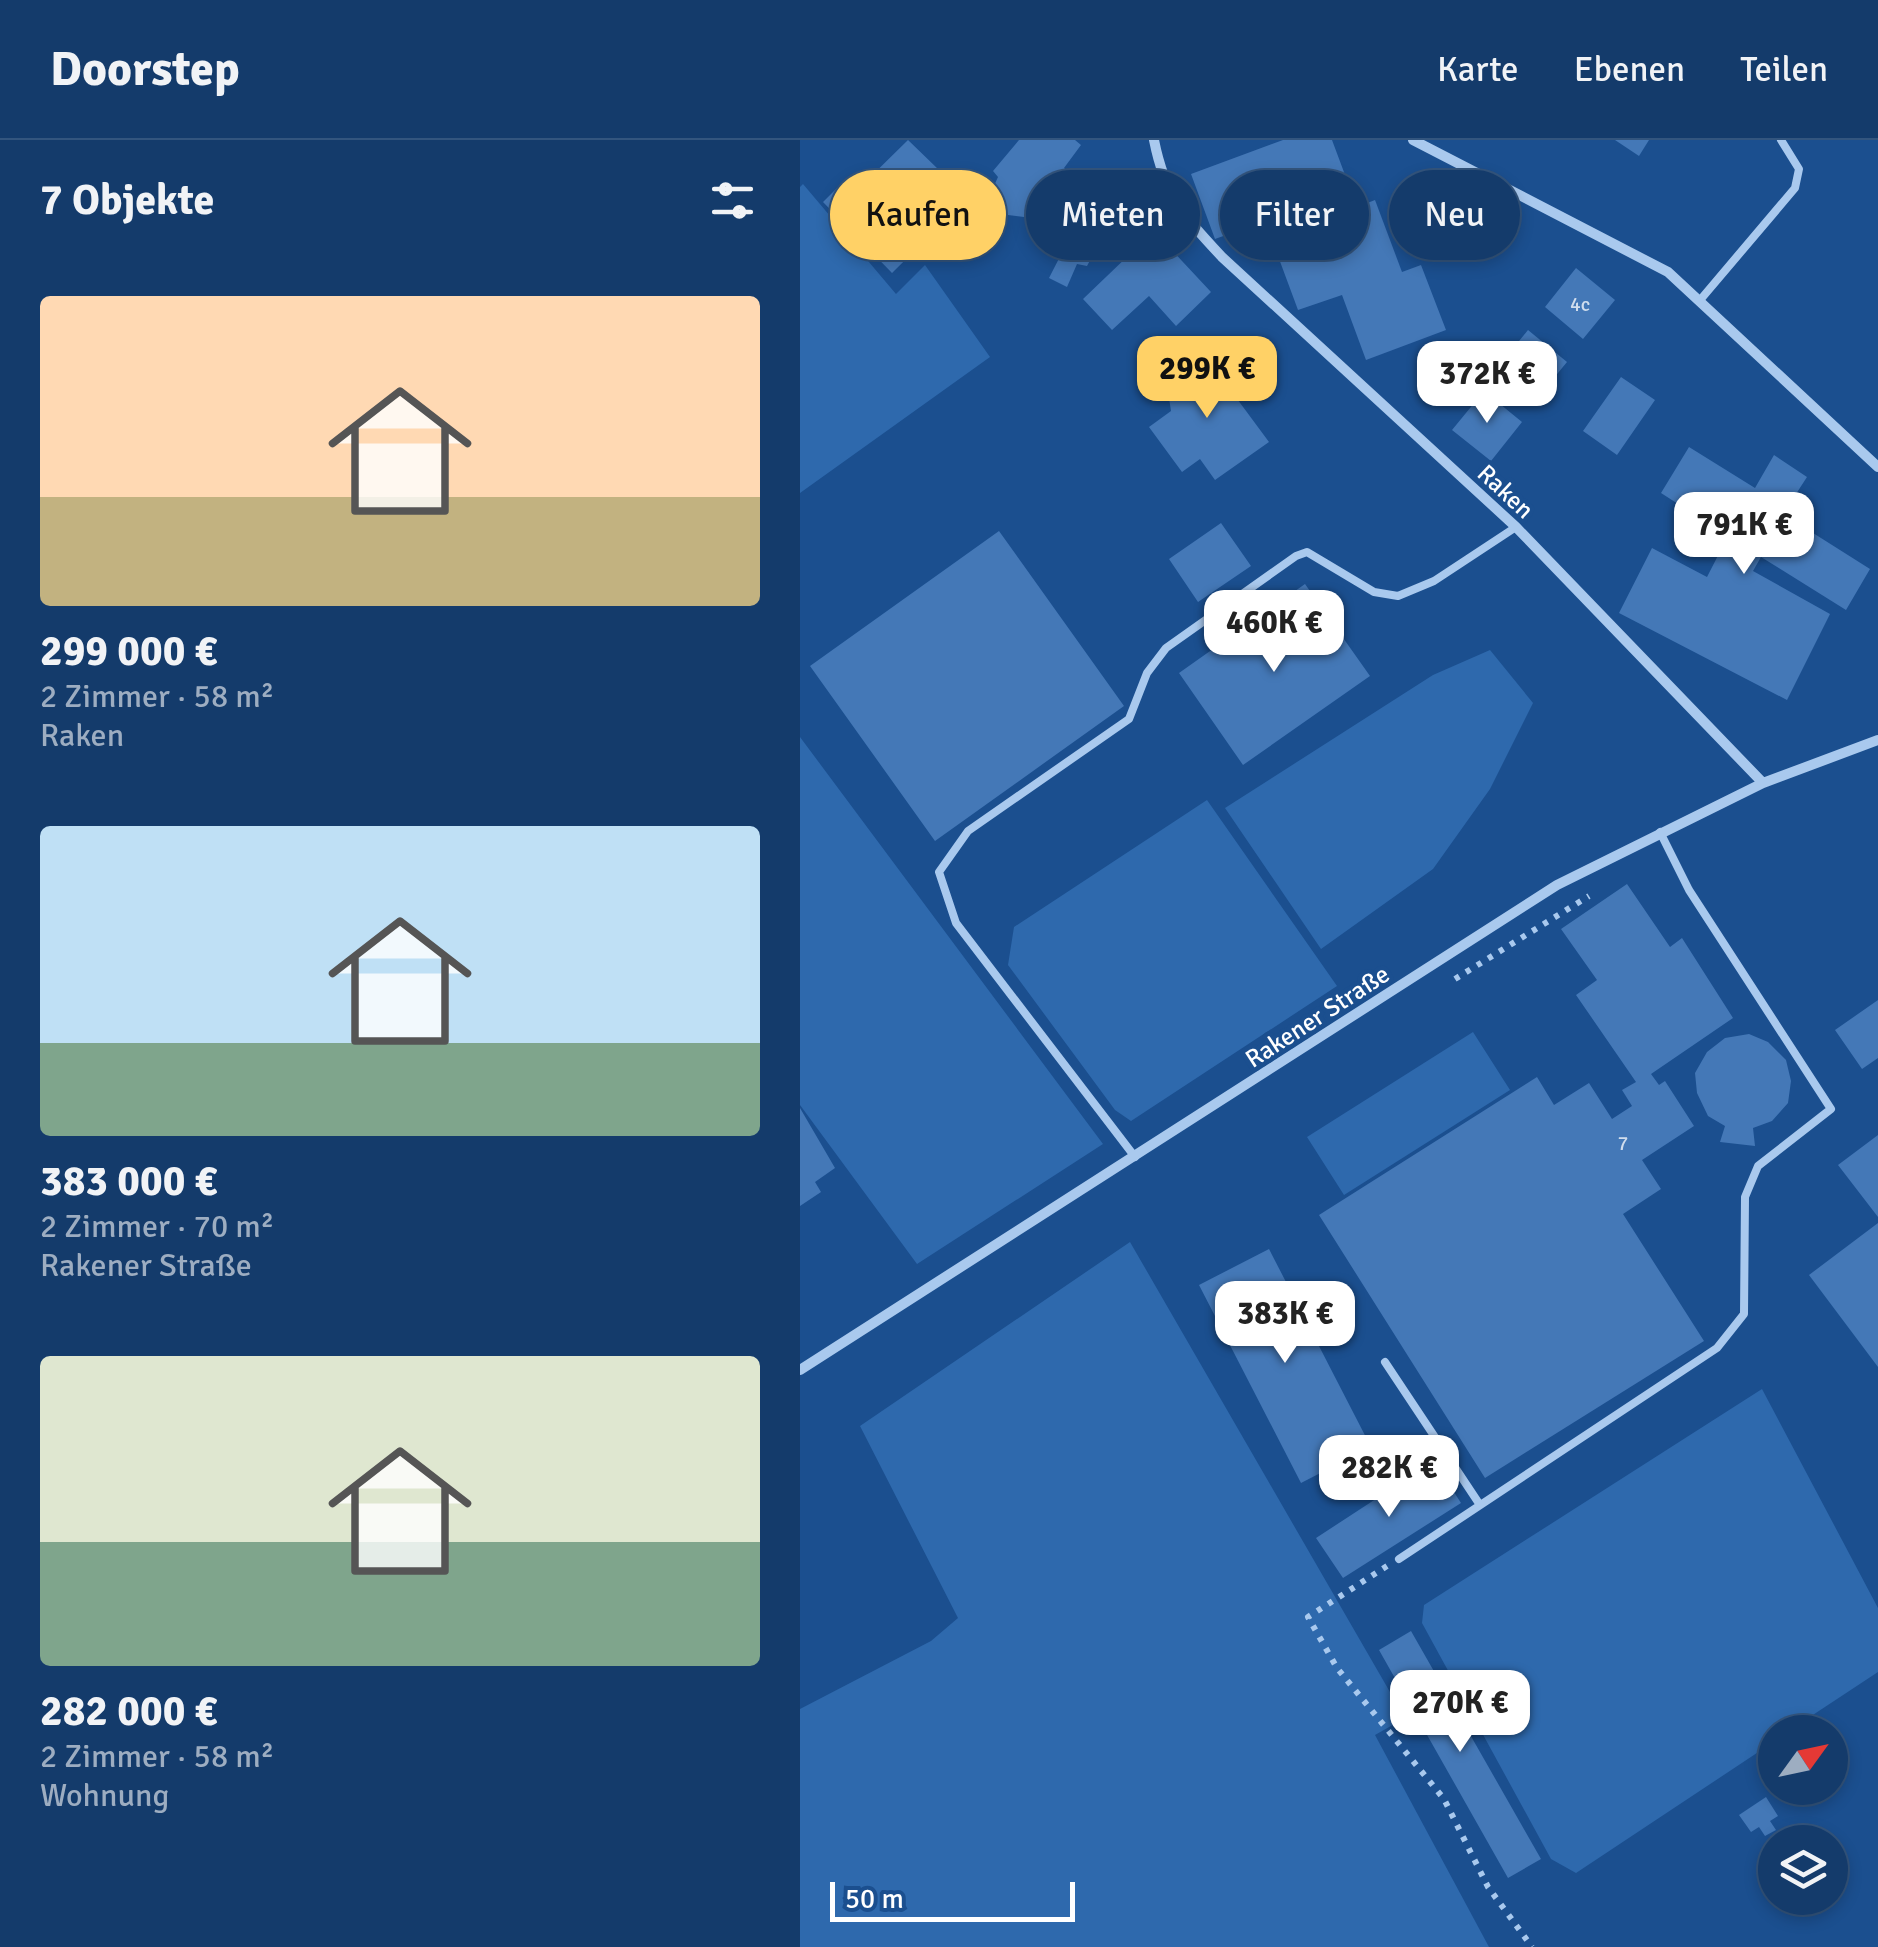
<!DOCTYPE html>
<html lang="de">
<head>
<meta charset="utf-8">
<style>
	body { margin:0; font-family:Signika,sans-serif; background:#1d4271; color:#f1f3f6; height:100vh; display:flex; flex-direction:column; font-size:38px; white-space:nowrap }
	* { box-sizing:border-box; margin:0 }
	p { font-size:32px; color:#9dadc1 }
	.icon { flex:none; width:55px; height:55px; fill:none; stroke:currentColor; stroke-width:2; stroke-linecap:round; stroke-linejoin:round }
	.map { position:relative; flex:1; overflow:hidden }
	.details { display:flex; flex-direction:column; background:#143b6b; width:800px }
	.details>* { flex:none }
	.top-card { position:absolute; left:30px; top:30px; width:898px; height:90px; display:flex; gap:20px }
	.needle { width:65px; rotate:57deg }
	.fabs { position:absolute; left:958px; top:1575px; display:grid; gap:20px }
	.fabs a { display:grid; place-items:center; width:90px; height:90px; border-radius:50%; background:#143b6b; box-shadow:0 5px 15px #0003,0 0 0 2px #33557e; font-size:50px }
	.scale { position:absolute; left:30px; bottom:25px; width:245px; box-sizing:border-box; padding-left:10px; border:5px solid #fff; border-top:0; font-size:28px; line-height:35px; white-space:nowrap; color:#fff; -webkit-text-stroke:8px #1b4f8f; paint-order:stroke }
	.price { position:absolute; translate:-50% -85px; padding:0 22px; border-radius:20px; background:#fff; color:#222; font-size:32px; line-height:65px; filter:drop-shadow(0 2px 5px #0008) }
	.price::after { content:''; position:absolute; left:50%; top:60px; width:30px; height:22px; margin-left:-15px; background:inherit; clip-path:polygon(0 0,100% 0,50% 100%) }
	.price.selected { background:#ffd166; color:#111 }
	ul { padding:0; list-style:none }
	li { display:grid; align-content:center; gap:20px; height:530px; padding:0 40px }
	li span { display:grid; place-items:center; height:310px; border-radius:10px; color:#555 }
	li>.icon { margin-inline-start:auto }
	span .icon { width:180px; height:180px; fill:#fffc; stroke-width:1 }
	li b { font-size:42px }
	h2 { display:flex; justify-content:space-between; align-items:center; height:120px; padding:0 40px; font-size:42px }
	.tag { padding:0 35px; border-radius:45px; background:#143b6b; box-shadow:0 5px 15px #0003,0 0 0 2px #33557e; font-size:35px; line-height:90px }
	.tag.selected { background:#ffd166; color:#111 }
	header { display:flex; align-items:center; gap:60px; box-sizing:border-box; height:140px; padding:0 50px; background:#143b6b; border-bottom:2px solid #33557e }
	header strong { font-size:48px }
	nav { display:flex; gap:55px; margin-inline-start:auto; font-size:35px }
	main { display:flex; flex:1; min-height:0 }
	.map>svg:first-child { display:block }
</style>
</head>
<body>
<header>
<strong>Doorstep</strong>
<nav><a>Karte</a><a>Ebenen</a><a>Teilen</a></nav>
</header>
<main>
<section class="details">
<h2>7 Objekte<svg class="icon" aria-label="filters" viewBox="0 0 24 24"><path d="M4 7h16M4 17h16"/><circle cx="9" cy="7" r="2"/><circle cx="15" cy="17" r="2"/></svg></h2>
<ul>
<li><span style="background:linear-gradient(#ffd9b3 65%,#c2b280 0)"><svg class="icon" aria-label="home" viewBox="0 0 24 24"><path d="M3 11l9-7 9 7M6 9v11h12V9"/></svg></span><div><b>299 000 €</b><p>2 Zimmer · 58 m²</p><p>Raken</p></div></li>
<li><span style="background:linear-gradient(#bfe0f5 70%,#7fa58c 0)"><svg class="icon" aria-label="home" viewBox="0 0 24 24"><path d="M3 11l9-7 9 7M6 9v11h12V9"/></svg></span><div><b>383 000 €</b><p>2 Zimmer · 70 m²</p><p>Rakener Straße</p></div></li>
<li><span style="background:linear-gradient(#dfe7d0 60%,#7fa58c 0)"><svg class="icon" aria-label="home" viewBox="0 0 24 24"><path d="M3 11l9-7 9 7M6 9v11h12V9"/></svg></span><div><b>282 000 €</b><p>2 Zimmer · 58 m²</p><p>Wohnung</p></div></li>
</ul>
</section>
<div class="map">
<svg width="1078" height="1807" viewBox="0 0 1078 1807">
	<rect width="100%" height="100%" fill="#1b4f8f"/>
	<path fill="#2e69ad" d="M 3,44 L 96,154 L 125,125 L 190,217 L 0,353 L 0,47 Z
		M 690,510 L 733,563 L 690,649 L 633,729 L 521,809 L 425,668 L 633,535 Z
		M 0,597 L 303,1004 L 117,1124 L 0,965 Z
		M 407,660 L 537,846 L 331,981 L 315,970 L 208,825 L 214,787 Z
		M 673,892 L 710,950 L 544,1055 L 507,997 Z
		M 330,1102 L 605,1578 L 575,1595 L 689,1807 L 0,1807 L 0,1569 L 131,1501 L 158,1478 L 60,1286 Z
		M 962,1249 L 1078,1468 L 1078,1532 L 987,1592 L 975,1592 L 975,1601 L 776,1733 L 751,1719 L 622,1483 L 624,1465 Z"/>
	<path fill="#4478b7" d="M 108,0 L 168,58 L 92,133 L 23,62 L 37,48 L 48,59 Z
		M 219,0 L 275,0 L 281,5 L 264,28 L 271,34 L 269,36 L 272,38 L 260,53 L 284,74 L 286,71 L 311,81 L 287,126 L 277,124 L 267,147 L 249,138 L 270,97 L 234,69 L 224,77 L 208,75 L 196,65 L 192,50 L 198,37 L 193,31 Z
		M 483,0 L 532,0 L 557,67 L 575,60 L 602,132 L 621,125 L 646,190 L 566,220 L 542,155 L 498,170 L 465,81 L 415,99 L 391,34 Z
		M 815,0 L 849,0 L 839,16 Z
		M 354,91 L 411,152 L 376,186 L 349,156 L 312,190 L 283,159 Z
		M 776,128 L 815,160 L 783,199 L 745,167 Z
		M 728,190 L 767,222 L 735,261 L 696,229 Z
		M 429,219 L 432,252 L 469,302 L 415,340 L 400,319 L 382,332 L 349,287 L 371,271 L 367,245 L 381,243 L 379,225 Z
		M 821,237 L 855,260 L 817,315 L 783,291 Z
		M 684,251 L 722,282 L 691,321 L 652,290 Z
		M 889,307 L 955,348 L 974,315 L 1007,337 L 983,374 L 1070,429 L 1046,470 L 961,417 L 953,431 L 1030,474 L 987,560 L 819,473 L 852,408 L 907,437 L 928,396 L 861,353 Z
		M 421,383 L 451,426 L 398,462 L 369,419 Z
		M 199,391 L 324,566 L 135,701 L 10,526 Z
		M 505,444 L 570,536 L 443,625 L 379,533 Z
		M 827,744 L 870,807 L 882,798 L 933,878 L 851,934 L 859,945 L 865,941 L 894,986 L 842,1020 L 861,1049 L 823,1074 L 904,1201 L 685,1338 L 519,1075 L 737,937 L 754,965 L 789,943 L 812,979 L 832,966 L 822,950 L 836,942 L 776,855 L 797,840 L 761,789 Z
		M 1078,860 L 1078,918 L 1062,929 L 1035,890 Z
		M 949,894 L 968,902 L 986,920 L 991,941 L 988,963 L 972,981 L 953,988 L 955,1006 L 920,1002 L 925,986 L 908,976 L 897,953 L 895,933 L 907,912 L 925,898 Z
		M 0,968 L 35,1028 L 15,1042 L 21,1052 L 0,1066 Z
		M 1078,995 L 1078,1077 L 1038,1025 Z
		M 1078,1083 L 1078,1227 L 1009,1135 Z
		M 469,1109 L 571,1307 L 501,1343 L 399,1145 Z
		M 634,1321 L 661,1363 L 543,1438 L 516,1398 Z
		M 611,1491 L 741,1719 L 708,1738 L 579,1510 Z
		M 966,1657 L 978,1676 L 970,1681 L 976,1690 L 965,1696 L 959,1687 L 951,1692 L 939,1675 Z"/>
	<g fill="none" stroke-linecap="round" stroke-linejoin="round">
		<path stroke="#a9c9ee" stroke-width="6" stroke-dasharray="5 8" stroke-linecap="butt" d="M 655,839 L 789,756
			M 587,1426 L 508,1477 L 537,1528 L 644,1659 L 688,1747 L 732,1807"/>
		<path stroke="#a9c9ee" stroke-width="8" d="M 901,159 L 995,48 L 999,29 L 981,0
			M 335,1017 L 156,783 L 139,732 L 168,691 L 329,579 L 347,533 L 366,508 L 496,416 L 507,412 L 574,452 L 598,456 L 634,441 L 716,387
			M 585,1222 L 680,1365
			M 599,1419 L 917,1208 L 944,1174 L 945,1057 L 958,1026 L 1031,969 L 889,750 L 860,692"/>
		<path stroke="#a9c9ee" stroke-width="10" d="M 354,0 C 365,56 384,76 422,117 L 716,387 L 963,643
			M 613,0 L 868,132 L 1078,327
			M 0,1230 L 757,745 L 963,643 L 1078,600"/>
	</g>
	<g text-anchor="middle" stroke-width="9" stroke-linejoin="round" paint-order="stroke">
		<g font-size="20" fill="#d0dded">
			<text x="780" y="171">4c</text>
			<text x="823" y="1010">7</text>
		</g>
		<g font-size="25" fill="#fff" stroke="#1b4f8f">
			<text transform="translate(706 351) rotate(43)" y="9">Raken</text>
			<text transform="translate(517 876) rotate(-33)" y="9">Rakener Straße</text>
		</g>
	</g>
</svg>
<div class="fabs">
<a><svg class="needle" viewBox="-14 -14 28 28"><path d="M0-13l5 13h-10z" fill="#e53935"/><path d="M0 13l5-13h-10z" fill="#9dadc1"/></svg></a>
<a><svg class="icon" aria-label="layers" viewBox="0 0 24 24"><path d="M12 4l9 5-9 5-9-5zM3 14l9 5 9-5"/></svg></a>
</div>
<div class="scale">50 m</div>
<b class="price selected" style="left:407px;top:281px">299K €</b>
<b class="price" style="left:687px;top:286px">372K €</b>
<b class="price" style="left:944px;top:437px">791K €</b>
<b class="price" style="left:474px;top:535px">460K €</b>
<b class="price" style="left:485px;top:1226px">383K €</b>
<b class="price" style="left:589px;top:1380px">282K €</b>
<b class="price" style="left:660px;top:1615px">270K €</b>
<div class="top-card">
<a class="tag selected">Kaufen</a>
<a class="tag">Mieten</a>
<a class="tag">Filter</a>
<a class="tag">Neu</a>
</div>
</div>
</main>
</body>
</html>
